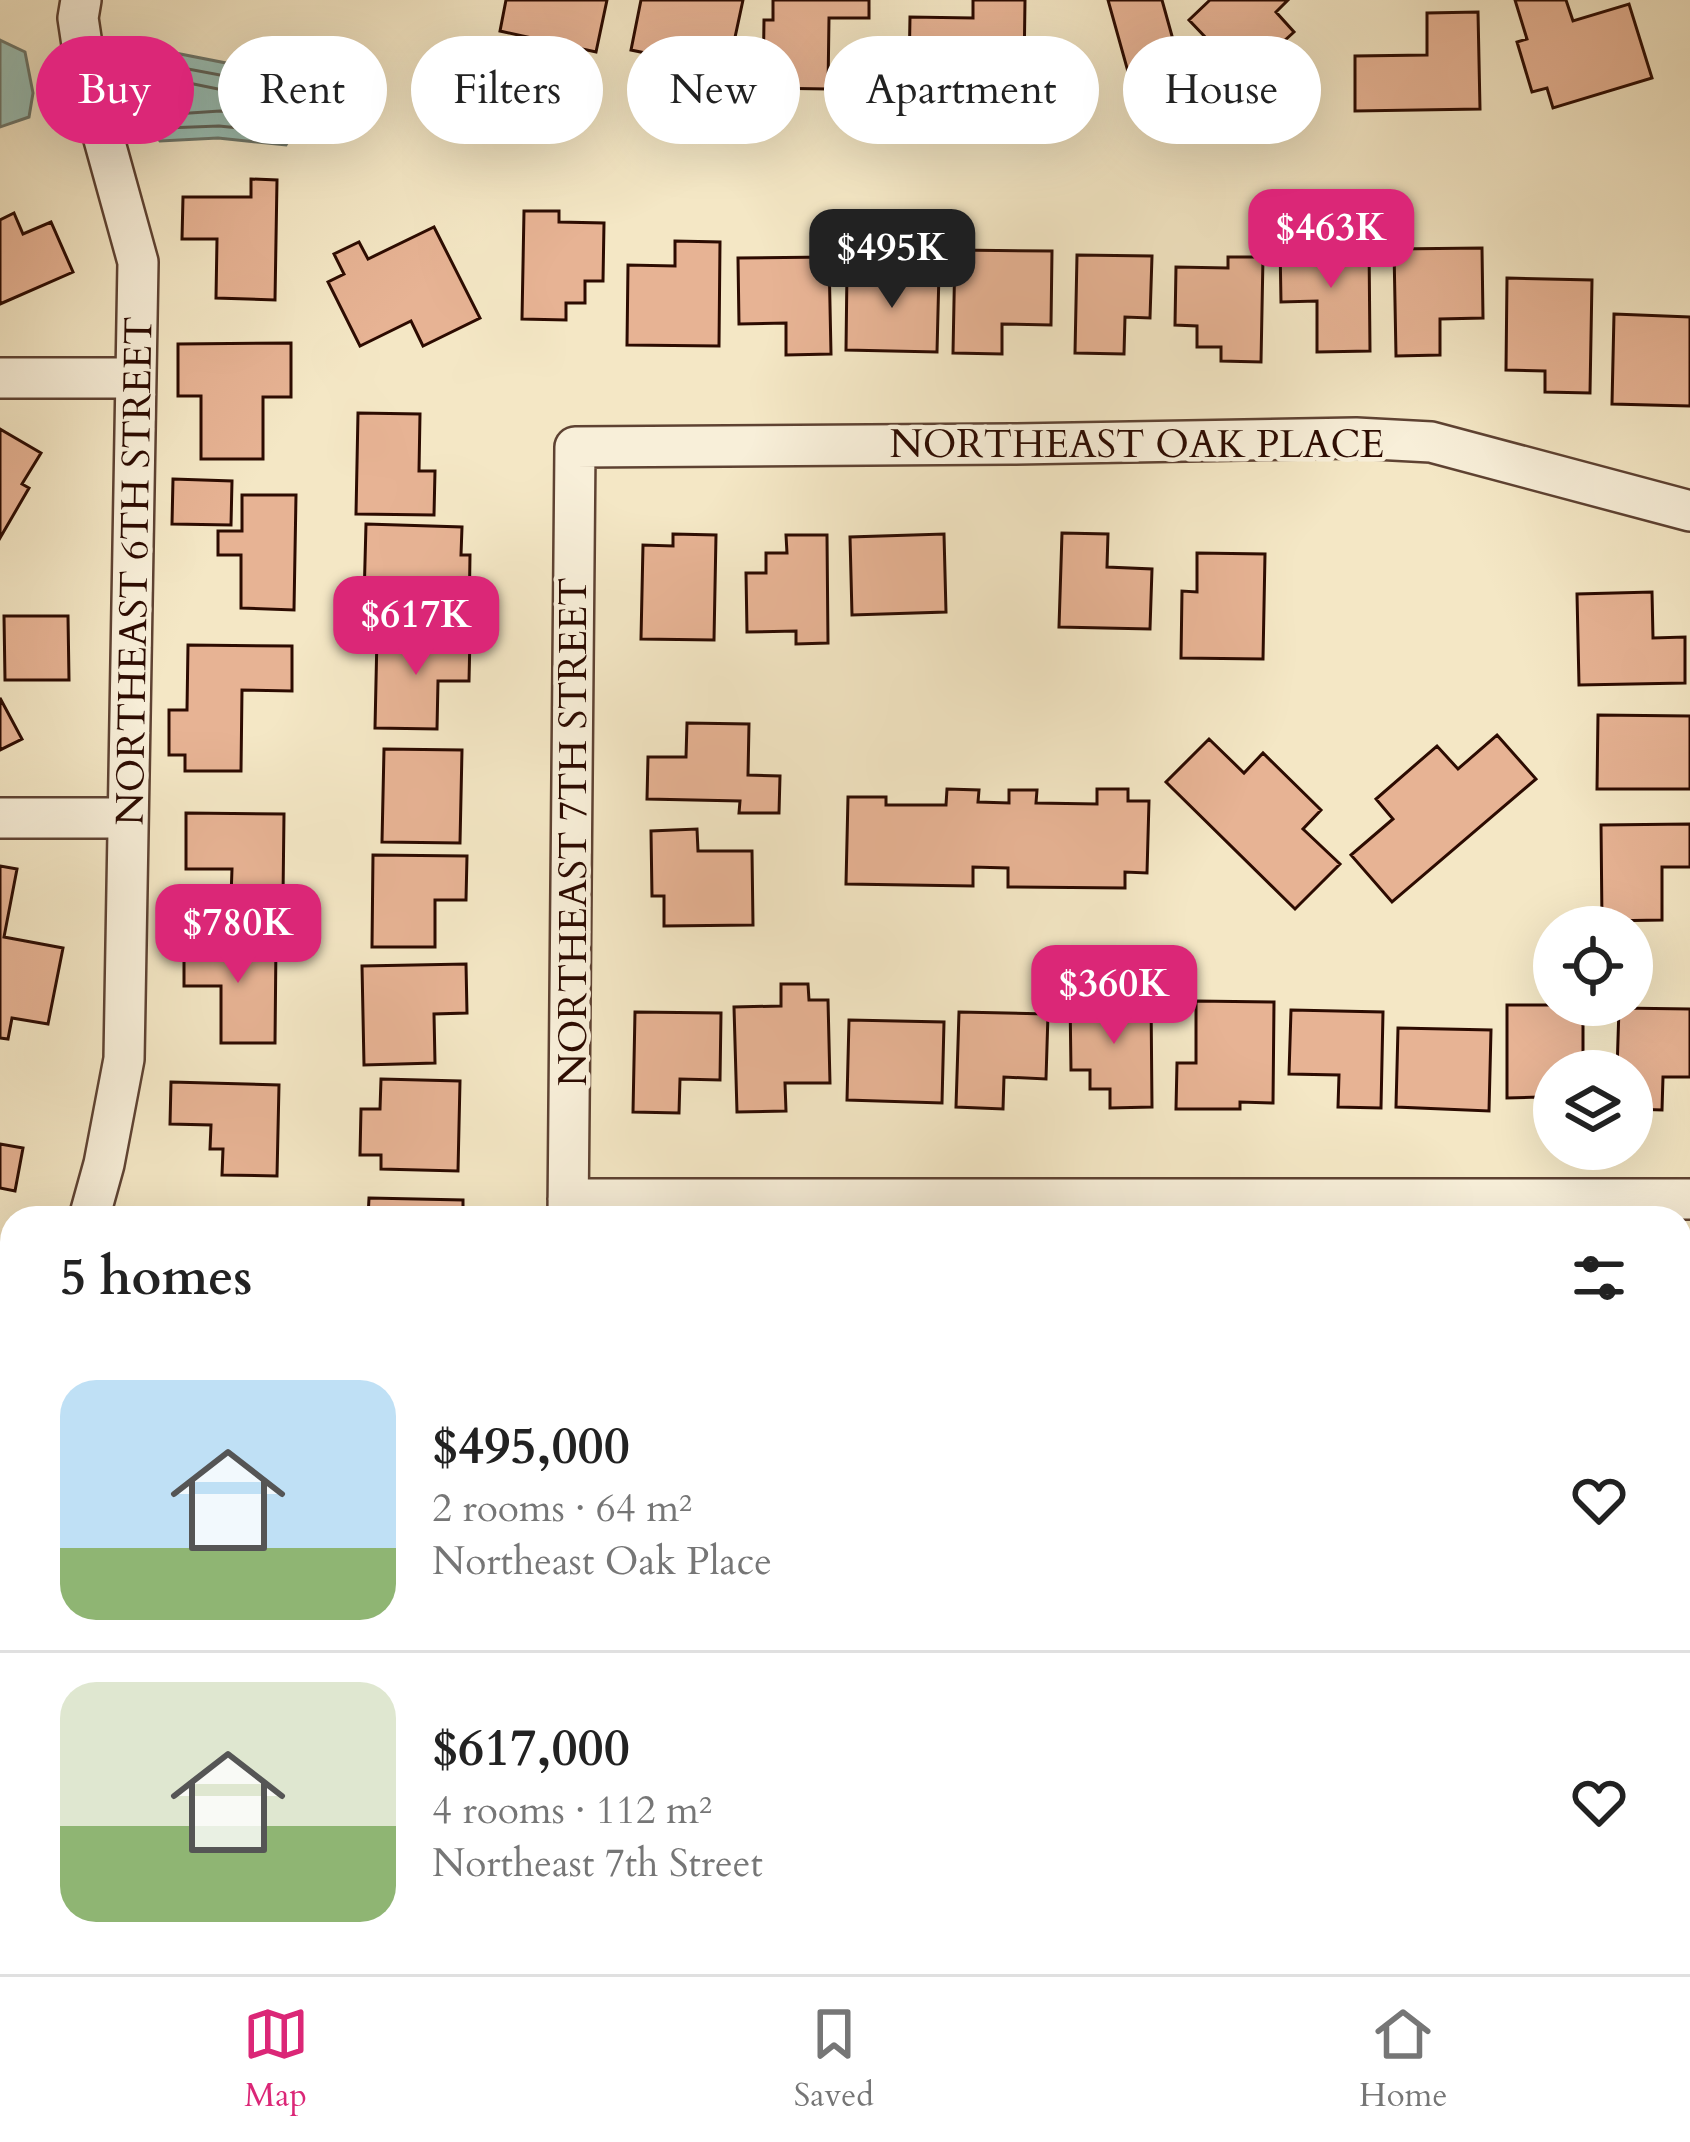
<!DOCTYPE html>
<html lang="en">
<head>
<meta charset="utf-8">
<style>
	body { margin:0; font-family:Cardo,serif; background:#f2f2f2; color:#222; height:100vh; display:flex; flex-direction:column; font-size:45px; white-space:nowrap }
	* { box-sizing:border-box; margin:0 }
	p { font-size:39px; color:#767676 }
	.icon { flex:none; width:66px; height:66px; fill:none; stroke:currentColor; stroke-width:2; stroke-linecap:round; stroke-linejoin:round }
	.map { position:relative; flex:1; overflow:hidden }
	.sheet { position:absolute; left:0px; top:1206px; width:1692px; height:768px; display:flex; flex-direction:column; background:#fff; border-radius:36px 36px 0 0; box-shadow:0 12px 48px #0002 }
	.sheet>* { flex:none }
	.banner { position:absolute; left:36px; top:36px; width:1620px; height:108px; display:flex; gap:24px }
	.buttons { position:absolute; left:1533px; top:906px; display:grid; gap:24px }
	.buttons a { display:grid; place-items:center; width:120px; height:120px; border-radius:50%; background:#fff; box-shadow:0 12px 48px #0002; font-size:60px }
	.price { position:absolute; translate:-50% -102px; padding:0 27px; border-radius:24px; background:#db2777; color:#fff; font-size:39px; line-height:78px; filter:drop-shadow(0 3px 6px #0008) }
	.price::after { content:''; position:absolute; left:50%; top:72px; width:36px; height:27px; margin-left:-18px; background:inherit; clip-path:polygon(0 0,100% 0,50% 100%) }
	.price.active { background:#222; color:#fff }
	ul { padding:0; list-style:none }
	li { display:flex; align-items:center; gap:36px; height:300px; padding:0 60px }
	li+li { border-top:3px solid #e0e0e0 }
	li span { display:grid; place-items:center; flex:none; width:336px; height:240px; border-radius:36px; color:#555 }
	li>.icon { margin-inline-start:auto }
	span .icon { width:144px; height:144px; fill:#fffc; stroke-width:1 }
	li b { font-size:51px }
	h2 { display:flex; justify-content:space-between; align-items:center; height:144px; padding:0 60px; font-size:51px }
	.tag { padding:0 42px; border-radius:54px; background:#fff; box-shadow:0 12px 48px #0002; font-size:42px; line-height:108px }
	.tag.active { background:#db2777; color:#fff }
	.dock { display:flex; justify-content:space-around; align-items:center; height:168px; border-top:3px solid #e0e0e0; background:#fff; font-size:33px; color:#767676 }
	.dock a { display:grid; justify-items:center; gap:6px }
	.dock .active { color:#db2777 }
	.map>svg:first-child { display:block }
</style>
</head>
<body>
<div class="map">
<svg width="1690" height="1974" viewBox="0 0 1690 1974">
	<rect width="100%" height="100%" fill="#f4e7c5"/>
	<filter id="stains"><feTurbulence type="fractalNoise" baseFrequency=".00167" numOctaves="4"/><feColorMatrix values="0 0 0 0 .2 0 0 0 0 .09 0 0 0 0 .02 0 0 0 .5 -.17"/></filter>
	<radialGradient id="worn" r=".72"><stop offset=".6" stop-color="#630" stop-opacity="0"/><stop offset="1" stop-color="#630" stop-opacity=".3"/></radialGradient>
	<path fill="#9cc0b4" stroke="#6f786c" stroke-width="3" d="M 0,40 L 25,52 L 33,93 L 29,117 L 0,127 Z
		M 160,50 L 272,72 L 293,84 C 299,110 302,122 286,145 L 218,138 L 160,141 C 139,118 138,86 139,56 L 144,52 Z"/>
	<g fill="none" stroke-linecap="round" stroke-linejoin="round">
		<path stroke="#64665a" stroke-width="3" d="M 156,63 L 268,84 L 283,94 L 287,112 L 282,129 L 277,132 L 219,126 L 166,128 C 152,114 149,86 151,67 Z
			M 174,80 L 262,98 L 269,103 L 271,111 L 265,116 L 220,111 L 175,114 C 169,108 165,90 169,82 Z"/>
	</g>
	<path fill="#e7b394" stroke="#2c0b01" stroke-width="3" d="M 506,0 L 607,0 L 596,52 L 500,31 Z
		M 641,0 L 743,0 L 728,70 L 631,50 Z
		M 773,0 L 869,0 L 869,18 L 829,18 L 828,89 L 763,88 L 764,20 L 773,20 Z
		M 973,0 L 1025,0 L 1024,73 L 979,72 L 978,96 L 938,96 L 938,74 L 909,73 L 910,17 L 973,18 Z
		M 1108,0 L 1162,0 L 1182,72 L 1132,86 Z
		M 1210,0 L 1288,0 L 1276,12 L 1294,32 L 1261,62 L 1245,45 L 1228,61 L 1189,20 Z
		M 1515,0 L 1566,0 L 1573,21 L 1629,4 L 1652,78 L 1553,108 L 1547,88 L 1532,92 L 1517,42 L 1527,39 Z
		M 1478,12 L 1480,109 L 1355,111 L 1355,56 L 1427,55 L 1427,13 Z
		M 251,179 L 277,180 L 275,300 L 216,298 L 217,239 L 182,239 L 183,197 L 251,197 Z
		M 524,211 L 559,211 L 559,222 L 604,223 L 603,281 L 585,281 L 585,303 L 566,303 L 566,320 L 522,319 Z
		M 14,213 L 23,234 L 51,222 L 73,272 L 0,304 L 0,220 Z
		M 434,227 L 480,318 L 423,346 L 411,321 L 360,346 L 328,282 L 344,274 L 334,254 L 359,242 L 368,259 Z
		M 675,241 L 720,242 L 719,346 L 627,345 L 628,265 L 675,266 Z
		M 1369,243 L 1370,351 L 1317,352 L 1317,301 L 1281,302 L 1280,244 Z
		M 1482,248 L 1483,318 L 1440,319 L 1440,355 L 1396,356 L 1394,249 Z
		M 955,250 L 1052,251 L 1051,325 L 1002,324 L 1002,354 L 953,353 Z
		M 1077,255 L 1152,256 L 1150,318 L 1125,317 L 1124,354 L 1075,353 Z
		M 829,257 L 831,354 L 786,355 L 786,323 L 739,324 L 738,258 Z
		M 1228,257 L 1263,257 L 1261,362 L 1221,361 L 1221,347 L 1197,347 L 1197,326 L 1175,325 L 1176,267 L 1228,268 Z
		M 847,270 L 939,272 L 937,352 L 846,350 Z
		M 1507,278 L 1592,280 L 1590,393 L 1545,392 L 1545,371 L 1506,370 Z
		M 1614,314 L 1690,317 L 1690,406 L 1612,404 Z
		M 291,343 L 291,397 L 263,397 L 263,459 L 201,459 L 201,396 L 178,396 L 178,344 Z
		M 358,413 L 420,414 L 419,471 L 435,471 L 434,515 L 356,514 Z
		M 0,429 L 41,453 L 22,484 L 29,488 L 0,538 Z
		M 173,479 L 232,481 L 231,525 L 172,524 Z
		M 242,495 L 296,495 L 294,610 L 241,608 L 241,555 L 218,555 L 218,531 L 242,531 Z
		M 366,524 L 462,527 L 461,555 L 470,555 L 469,622 L 427,621 L 428,601 L 364,600 Z
		M 1062,533 L 1108,534 L 1107,567 L 1152,569 L 1150,629 L 1059,627 Z
		M 673,534 L 716,535 L 714,640 L 641,639 L 643,545 L 673,546 Z
		M 944,534 L 946,612 L 852,615 L 850,537 Z
		M 786,535 L 827,535 L 828,643 L 796,644 L 796,631 L 747,632 L 746,573 L 766,573 L 766,553 L 787,553 Z
		M 1197,553 L 1265,554 L 1263,659 L 1181,658 L 1182,591 L 1197,592 Z
		M 1652,592 L 1653,638 L 1685,637 L 1685,683 L 1579,685 L 1577,594 Z
		M 4,616 L 68,616 L 69,680 L 5,680 Z
		M 377,636 L 470,636 L 469,681 L 438,681 L 437,729 L 375,728 Z
		M 188,645 L 292,646 L 292,691 L 242,690 L 241,771 L 185,771 L 185,755 L 169,755 L 169,710 L 187,710 Z
		M 0,698 L 22,739 L 0,750 Z
		M 1598,715 L 1690,716 L 1690,789 L 1597,789 Z
		M 687,723 L 749,724 L 748,775 L 780,776 L 779,813 L 739,813 L 740,801 L 647,799 L 648,757 L 686,757 Z
		M 1497,735 L 1536,779 L 1392,902 L 1351,855 L 1393,819 L 1376,799 L 1437,746 L 1458,769 Z
		M 1209,739 L 1244,773 L 1263,753 L 1321,810 L 1303,829 L 1340,864 L 1295,909 L 1166,782 Z
		M 384,749 L 462,750 L 460,843 L 382,842 Z
		M 947,789 L 979,790 L 978,802 L 1009,803 L 1009,790 L 1037,790 L 1036,803 L 1097,804 L 1097,789 L 1128,789 L 1128,801 L 1149,801 L 1147,873 L 1125,872 L 1125,888 L 1008,887 L 1008,868 L 973,867 L 973,886 L 846,884 L 848,797 L 886,797 L 886,805 L 946,805 Z
		M 186,813 L 284,814 L 283,897 L 231,897 L 232,869 L 186,869 Z
		M 1690,824 L 1690,867 L 1662,867 L 1662,920 L 1602,921 L 1601,825 Z
		M 697,829 L 698,851 L 752,851 L 753,925 L 664,926 L 664,896 L 652,896 L 651,831 Z
		M 373,855 L 467,856 L 466,900 L 435,900 L 435,947 L 372,947 Z
		M 0,866 L 17,869 L 4,937 L 63,948 L 48,1024 L 12,1018 L 8,1039 L 0,1038 Z
		M 184,941 L 276,942 L 275,1043 L 221,1043 L 221,986 L 184,986 Z
		M 466,964 L 467,1013 L 434,1014 L 435,1063 L 364,1065 L 362,966 Z
		M 781,984 L 808,984 L 809,1000 L 828,1000 L 830,1083 L 785,1083 L 786,1111 L 737,1112 L 734,1007 L 781,1006 Z
		M 1151,997 L 1152,1107 L 1110,1108 L 1110,1089 L 1090,1089 L 1090,1070 L 1071,1070 L 1070,998 Z
		M 1196,1001 L 1274,1002 L 1273,1103 L 1240,1102 L 1240,1109 L 1176,1109 L 1177,1063 L 1196,1063 Z
		M 1507,1005 L 1583,1005 L 1583,1064 L 1601,1064 L 1601,1071 L 1554,1071 L 1554,1107 L 1538,1107 L 1538,1097 L 1507,1098 Z
		M 1619,1008 L 1690,1009 L 1690,1077 L 1663,1077 L 1662,1110 L 1632,1109 L 1632,1071 L 1617,1071 Z
		M 1291,1010 L 1383,1012 L 1381,1108 L 1338,1107 L 1339,1075 L 1289,1074 Z
		M 635,1012 L 721,1013 L 720,1080 L 680,1079 L 679,1113 L 633,1112 Z
		M 959,1012 L 1048,1014 L 1046,1079 L 1004,1077 L 1003,1109 L 956,1107 Z
		M 849,1020 L 944,1022 L 942,1103 L 847,1100 Z
		M 1398,1028 L 1491,1030 L 1489,1111 L 1396,1107 Z
		M 381,1079 L 460,1081 L 458,1171 L 381,1169 L 381,1155 L 360,1155 L 361,1109 L 380,1109 Z
		M 171,1082 L 279,1085 L 277,1176 L 222,1175 L 223,1149 L 210,1149 L 211,1125 L 170,1124 Z
		M 0,1144 L 23,1148 L 15,1191 L 0,1188 Z
		M 369,1198 L 463,1200 L 463,1218 L 368,1218 Z
		M 1680,1326 L 1690,1326 L 1690,1384 L 1680,1384 Z
		M 1680,1524 L 1690,1524 L 1690,1617 L 1680,1617 Z
		M 43,1962 L 171,1962 L 170,1974 L 43,1974 Z
		M 177,1962 L 248,1962 L 247,1974 L 176,1974 Z
		M 355,1962 L 456,1962 L 456,1974 L 355,1974 Z"/>
	<g fill="none" stroke-linecap="round" stroke-linejoin="round">
		<g stroke="#5e4232" stroke-width="44">
			<path id="minor" d="M 81,0 L 78,18 L 87,78 L 138,262 L 124,1059 L 104,1164 L 89,1218
				M 0,378 L 136,378
				M 0,818 L 128,818
				M 568,1199 L 1690,1199
				M 568,1218 L 575,447 L 1011,444 L 1356,438 L 1431,442 L 1690,511
				M 0,1306 L 12,1312
				M 1680,1726 L 1690,1726
				M 0,1744 L 12,1503
				M 0,1824 L 12,1823
				M 562,1974 L 562,1962"/>
		</g>
		<use href="#minor" stroke="#f8efd9" stroke-width="39"/>
	</g>
	<g text-anchor="middle" stroke-width="9" stroke-linejoin="round" paint-order="stroke">
		<g font-size="39" fill="#2c0b01" stroke="#f8efd9">
			<text x="1137" y="457">NORTHEAST OAK PLACE</text>
			<text transform="translate(133 571) rotate(-89)" y="14">NORTHEAST 6TH STREET</text>
			<text transform="translate(572 832) rotate(-90)" y="14">NORTHEAST 7TH STREET</text>
		</g>
	</g>
	<rect width="100%" height="100%" filter="url(#stains)"/>
	<rect width="100%" height="100%" fill="url(#worn)"/>
</svg>
<div class="buttons">
<a><svg class="icon" aria-label="locate" viewBox="0 0 24 24"><circle cx="12" cy="12" r="6"/><path d="M12 2v4M12 18v4M2 12h4M18 12h4"/></svg></a>
<a><svg class="icon" aria-label="layers" viewBox="0 0 24 24"><path d="M12 4l9 5-9 5-9-5zM3 14l9 5 9-5"/></svg></a>
</div>
<b class="price" style="left:1331px;top:291px">$463K</b>
<b class="price active" style="left:892px;top:311px">$495K</b>
<b class="price" style="left:416px;top:678px">$617K</b>
<b class="price" style="left:238px;top:986px">$780K</b>
<b class="price" style="left:1114px;top:1047px">$360K</b>
<div class="banner">
<a class="tag active">Buy</a>
<a class="tag">Rent</a>
<a class="tag">Filters</a>
<a class="tag">New</a>
<a class="tag">Apartment</a>
<a class="tag">House</a>
</div>
<section class="sheet">
<h2>5 homes<svg class="icon" aria-label="filters" viewBox="0 0 24 24"><path d="M4 7h16M4 17h16"/><circle cx="9" cy="7" r="2"/><circle cx="15" cy="17" r="2"/></svg></h2>
<ul>
<li><span style="background:linear-gradient(#bfe0f5 70%,#8fb573 0)"><svg class="icon" aria-label="home" viewBox="0 0 24 24"><path d="M3 11l9-7 9 7M6 9v11h12V9"/></svg></span><div><b>$495,000</b><p>2 rooms · 64 m²</p><p>Northeast Oak Place</p></div><svg class="icon" aria-label="heart" viewBox="0 0 24 24"><path d="M12 20l-8-8c-3-5 5-10 8-4 3-6 11-1 8 4z"/></svg></li>
<li><span style="background:linear-gradient(#dfe7d0 60%,#8fb573 0)"><svg class="icon" aria-label="home" viewBox="0 0 24 24"><path d="M3 11l9-7 9 7M6 9v11h12V9"/></svg></span><div><b>$617,000</b><p>4 rooms · 112 m²</p><p>Northeast 7th Street</p></div><svg class="icon" aria-label="heart" viewBox="0 0 24 24"><path d="M12 20l-8-8c-3-5 5-10 8-4 3-6 11-1 8 4z"/></svg></li>
</ul>
</section>
</div>
<nav class="dock">
<a class="active"><svg class="icon" aria-label="map" viewBox="0 0 24 24"><path d="M3 6l6-2 6 2 6-2v14l-6 2-6-2-6 2zM9 4v14M15 6v14"/></svg>Map</a>
<a><svg class="icon" aria-label="saved" viewBox="0 0 24 24"><path d="M7 4h10v16l-5-4-5 4z"/></svg>Saved</a>
<a><svg class="icon" aria-label="home" viewBox="0 0 24 24"><path d="M3 11l9-7 9 7M6 9v11h12V9"/></svg>Home</a>
</nav>
</body>
</html>
